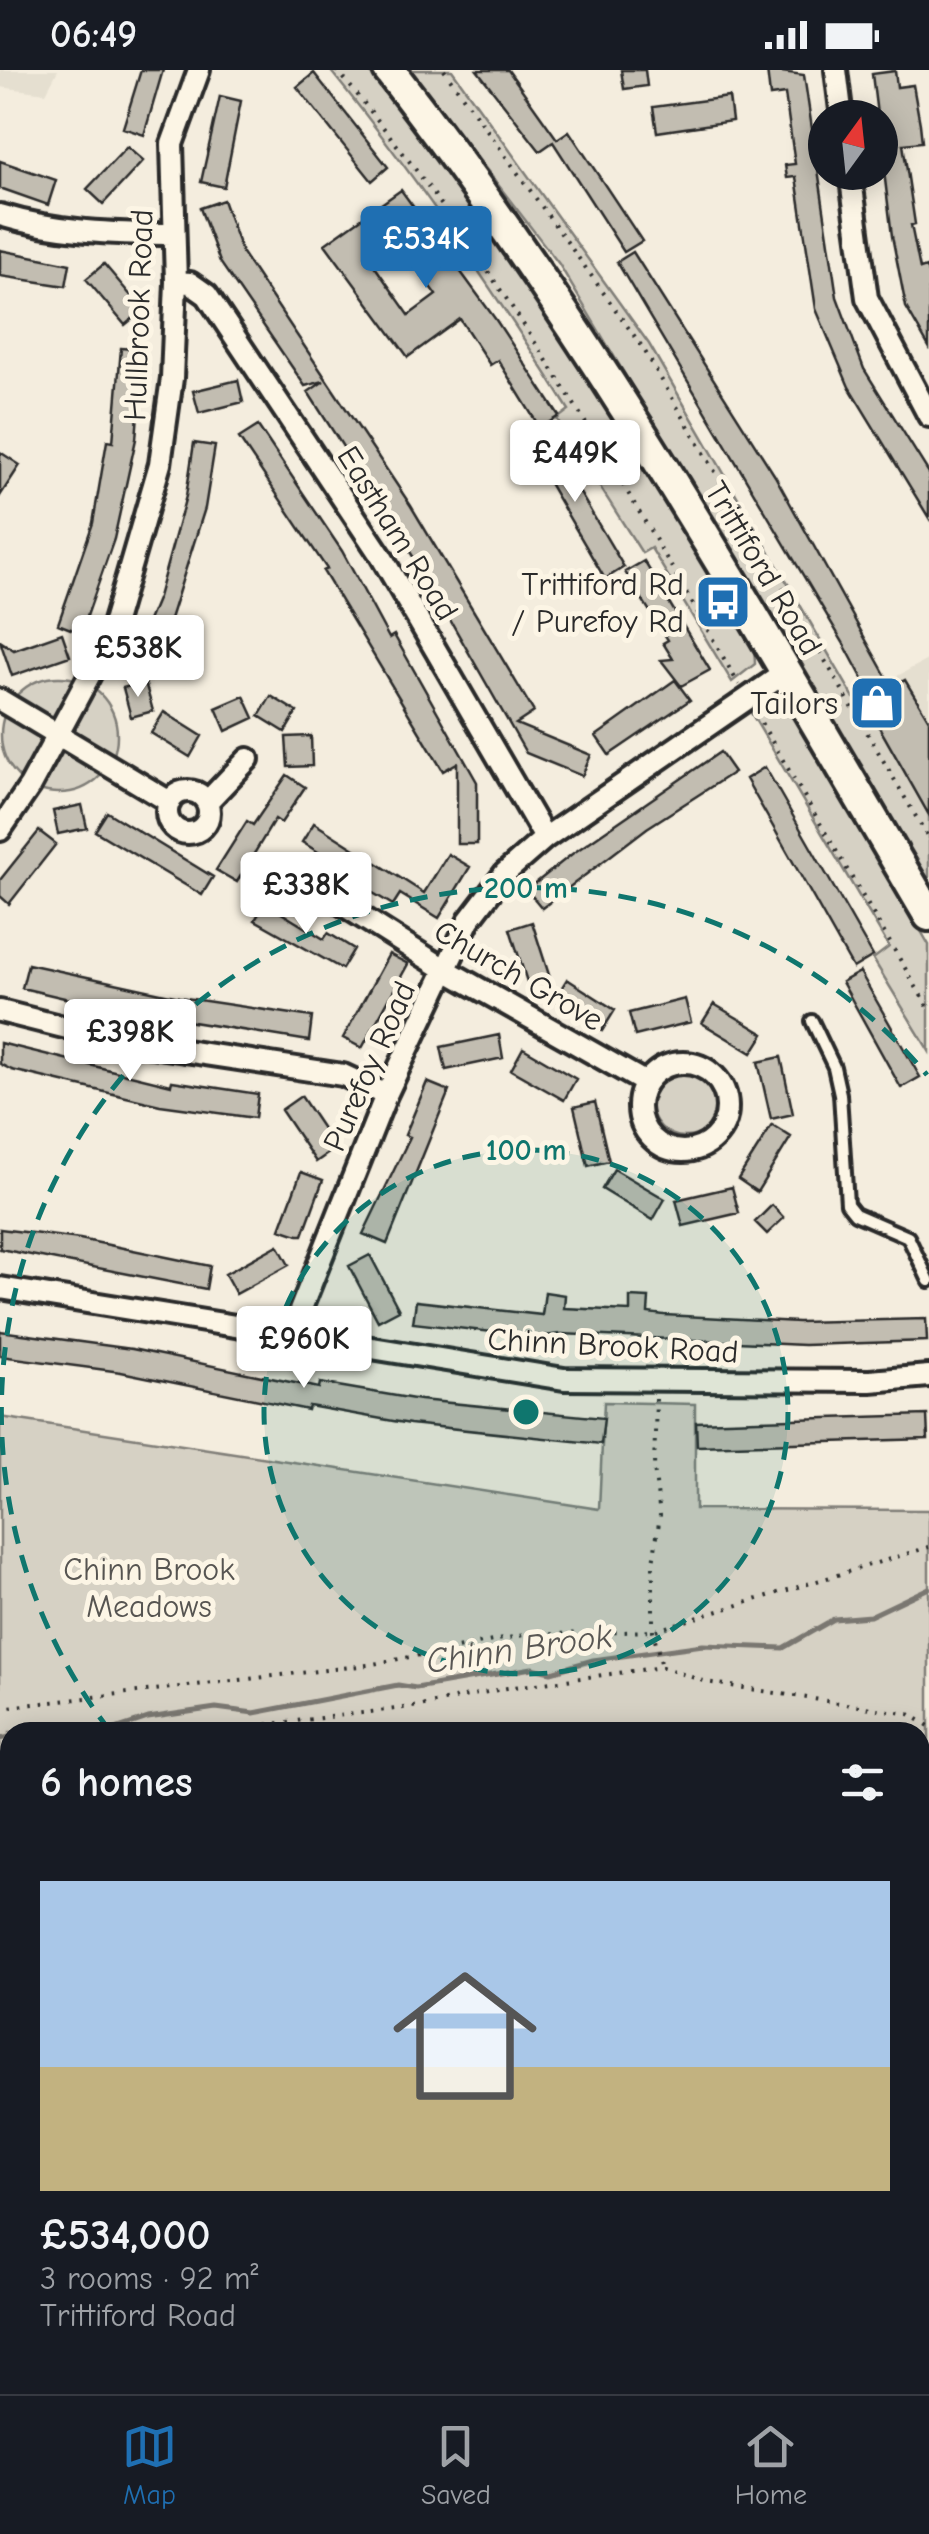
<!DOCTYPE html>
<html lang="en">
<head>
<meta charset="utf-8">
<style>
	body { margin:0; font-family:"Comic Neue",sans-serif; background:#242831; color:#f1f3f6; height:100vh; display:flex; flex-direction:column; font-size:38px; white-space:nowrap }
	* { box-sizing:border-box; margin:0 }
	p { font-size:32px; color:#9ea1a6 }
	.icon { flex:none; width:55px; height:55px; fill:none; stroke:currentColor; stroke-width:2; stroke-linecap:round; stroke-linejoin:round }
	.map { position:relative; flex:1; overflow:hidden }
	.drawer { position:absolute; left:0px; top:1652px; width:930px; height:672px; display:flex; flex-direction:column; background:#171b24; border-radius:30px 30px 0 0; box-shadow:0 5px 25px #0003 }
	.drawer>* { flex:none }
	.needle { width:65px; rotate:15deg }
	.fabs { position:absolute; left:808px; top:30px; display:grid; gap:20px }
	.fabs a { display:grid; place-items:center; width:90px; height:90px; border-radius:50%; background:#171b24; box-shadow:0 5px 25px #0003; font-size:50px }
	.price { position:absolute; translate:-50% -85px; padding:0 22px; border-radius:10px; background:#fff; color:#222; font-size:32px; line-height:65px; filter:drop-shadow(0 2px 5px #0008) }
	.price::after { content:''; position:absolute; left:50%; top:60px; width:30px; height:22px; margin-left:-15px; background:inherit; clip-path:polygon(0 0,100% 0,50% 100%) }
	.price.current { background:#1f6fb2; color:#fff }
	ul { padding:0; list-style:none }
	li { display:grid; align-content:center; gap:20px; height:530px; padding:0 40px }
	li span { display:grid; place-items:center; height:310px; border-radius:0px; color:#555 }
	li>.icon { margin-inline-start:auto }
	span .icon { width:180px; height:180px; fill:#fffc; stroke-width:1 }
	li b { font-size:42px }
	h2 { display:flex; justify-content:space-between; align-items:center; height:120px; padding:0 40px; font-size:42px }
	.status { display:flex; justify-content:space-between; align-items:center; height:70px; padding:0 50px; background:#171b24; direction:ltr }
	.status svg { height:28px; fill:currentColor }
	.tabs { display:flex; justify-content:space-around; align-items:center; height:140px; border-top:2px solid #363941; background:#171b24; font-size:28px; color:#9ea1a6 }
	.tabs a { display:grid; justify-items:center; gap:5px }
	.tabs .current { color:#1f6fb2 }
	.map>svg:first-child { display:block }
</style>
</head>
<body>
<div class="status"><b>06:49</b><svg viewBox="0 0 49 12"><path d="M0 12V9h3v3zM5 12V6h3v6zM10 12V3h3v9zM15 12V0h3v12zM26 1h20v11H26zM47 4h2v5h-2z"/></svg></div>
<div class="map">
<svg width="929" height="2324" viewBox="0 0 929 2324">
	<rect width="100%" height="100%" fill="#f4edde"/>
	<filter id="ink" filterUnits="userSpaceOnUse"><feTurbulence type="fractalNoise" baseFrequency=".01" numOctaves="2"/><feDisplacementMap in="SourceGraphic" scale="20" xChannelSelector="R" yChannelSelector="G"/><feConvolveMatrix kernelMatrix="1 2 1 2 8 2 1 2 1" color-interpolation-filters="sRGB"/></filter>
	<g filter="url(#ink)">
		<path fill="#e5dfd0" d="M 0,0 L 58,0 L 46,23 L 0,17 Z
			M 929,589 L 929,745 L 865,632 L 854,629 Z"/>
		<path fill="#d6d1c4" stroke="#807e78" stroke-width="2.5" d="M 330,0 L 381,0 L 573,265 L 754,574 L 755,594 L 732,612 L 651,478 L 642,483 L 557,349 L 569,340 C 495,222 418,108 330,0 Z
			M 410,0 L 452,0 L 649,274 L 854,628 L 865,632 L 929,745 L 929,815 L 559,194 Z
			M1 665a58 58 0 1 1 116 0a58 58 0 1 1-116 0Z
			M 775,631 L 791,634 L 929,875 L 929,981 L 873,889 L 889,877 L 750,641 Z
			M651 1033a34 34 0 1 1 68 0a34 34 0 1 1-68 0Z
			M 604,1332 L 695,1334 L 695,1439 L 929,1440 L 929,1810 L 920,1811 L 920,1662 L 10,1662 L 10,1805 L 0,1805 L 0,1347 L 599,1439 Z"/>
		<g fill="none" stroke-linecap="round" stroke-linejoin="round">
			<path stroke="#7a7771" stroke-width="5" d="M 30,1662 L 71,1662
				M 106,1662 L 148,1648 L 216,1638 L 254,1643 L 398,1615 L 416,1618 L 532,1598 L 551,1602 L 593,1590 L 703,1575 L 783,1578 L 834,1549 L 870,1546 L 929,1518
				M 0,1669 L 10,1667"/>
		</g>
		<path fill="#c2bdb1" stroke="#2b2b2b" stroke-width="2.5" fill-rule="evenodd" d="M 141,0 L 163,0 L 144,65 L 123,58 Z
			M 477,0 L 508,0 L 557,69 L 569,61 L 642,171 L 624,182 L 553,72 L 540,81 Z
			M 621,0 L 645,0 L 647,16 L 624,19 Z
			M 767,0 L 804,5 L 837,227 L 864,299 L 929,403 L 929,448 L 849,317 L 816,239 L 796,107 L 787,108 L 785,95 L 795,94 L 785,24 L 770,26 Z
			M 895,1 L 897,17 L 913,15 L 920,54 L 922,72 L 903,74 L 915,154 L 911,155 L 920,199 L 926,197 L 929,206 L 929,277 L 906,237 L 892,166 L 872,4 Z
			M 314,3 L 388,97 L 372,111 L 297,17 Z
			M 220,26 L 241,31 L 224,117 L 201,112 Z
			M 729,27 L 732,51 L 657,62 L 653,37 Z
			M 127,77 L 143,91 L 103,134 L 87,119 Z
			M 0,91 L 56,110 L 48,135 L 0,118 Z
			M 401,120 L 496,250 L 559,346 L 540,358 L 498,290 L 490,295 L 460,249 L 408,287 L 325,174 ZM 398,172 L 436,225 L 409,245 L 371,191 Z
			M 223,130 L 242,183 L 411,436 L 534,642 L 516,654 L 591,685 L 582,706 L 526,683 L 421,499 L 308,322 L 324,311 L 305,316 L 220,192 L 200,138 Z
			M 0,180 L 70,194 L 66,216 L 0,206 Z
			M 633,182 L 775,406 L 892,617 L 905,610 L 929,650 L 929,745 L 865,632 L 873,628 L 844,574 L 617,192 Z
			M 104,194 L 143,240 L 125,255 L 86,209 Z
			M 121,278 L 143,280 L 136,369 L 114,469 L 81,563 L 58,554 L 93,453 L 107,371 L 113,372 Z
			M 238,310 L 243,332 L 199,343 L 193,321 Z
			M 258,356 L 342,481 L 389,568 L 394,565 L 477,712 L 477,774 L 457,774 L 457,693 L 443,701 L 323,501 L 327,499 L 239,368 Z
			M 543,361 L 624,497 L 605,509 L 525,372 Z
			M 194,373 L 215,376 L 205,438 L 153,603 L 130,594 L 158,527 L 186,426 Z
			M 0,382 L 20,395 L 0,426 Z
			M 644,491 L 710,600 L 681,616 L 661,590 L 673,589 L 663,573 L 668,570 L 625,502 Z
			M 62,563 L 70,586 L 12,606 L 0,571 L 14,580 Z
			M 675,610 L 690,630 L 609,685 L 596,666 Z
			M 145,612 L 153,641 L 131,647 L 123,618 Z
			M 244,626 L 254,648 L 226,661 L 216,638 Z
			M 271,626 L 297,642 L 285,662 L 259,646 Z
			M 164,642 L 202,666 L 190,687 L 151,663 Z
			M 311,666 L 312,696 L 288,697 L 286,667 Z
			M 720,682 L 734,702 L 647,758 L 542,838 L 527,820 L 572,784 Z
			M 765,697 L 873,886 L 853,898 L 746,709 Z
			M 287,705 L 305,717 L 281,753 L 275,749 L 237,812 L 216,800 L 247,751 L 253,755 Z
			M 82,735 L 87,758 L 58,764 L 53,741 Z
			M 107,742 L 213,807 L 202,825 L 95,761 Z
			M 314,753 L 424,823 L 448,784 L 470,797 L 439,848 L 400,824 L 393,835 L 358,814 L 362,809 L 302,772 Z
			M 39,761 L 56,774 L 9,834 L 0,826 L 0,810 Z
			M 265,833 L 324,869 L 328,863 L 354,879 L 342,899 L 255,850 Z
			M 532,852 L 550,908 L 528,915 L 510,859 Z
			M 389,884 L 408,894 L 362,978 L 343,968 Z
			M 28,894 L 179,927 L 312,947 L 309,971 L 107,938 L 22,918 Z
			M 860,902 L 920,1007 L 901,1018 L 842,912 Z
			M 567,909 L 615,940 L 602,961 L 554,930 Z
			M 685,929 L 691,952 L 635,966 L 629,943 Z
			M 714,934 L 764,964 L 752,983 L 702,953 Z
			M 499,965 L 503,988 L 446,1000 L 441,977 Z
			M 0,973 L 171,1015 L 172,1011 L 258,1024 L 255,1048 L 160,1035 L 12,1000 L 0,994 Z
			M 523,978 L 576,1009 L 564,1030 L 511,1000 Z
			M 781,987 L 793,1044 L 771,1049 L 758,992 Z
			M 427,1012 L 449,1021 L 387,1174 L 363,1164 L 410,1067 L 405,1065 Z
			M 301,1026 L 336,1078 L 316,1092 L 281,1040 Z
			M 595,1032 L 609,1091 L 588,1096 L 574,1037 Z
			M 772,1055 L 791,1067 L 757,1122 L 738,1109 Z
			M 614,1099 L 665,1129 L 653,1150 L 602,1119 Z
			M 301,1102 L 323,1110 L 303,1165 L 298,1165 L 280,1159 Z
			M 732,1117 L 739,1143 L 683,1156 L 676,1130 Z
			M 772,1135 L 784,1148 L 767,1164 L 755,1152 Z
			M 0,1159 L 80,1169 L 210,1196 L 206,1219 L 0,1179 Z
			M 278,1175 L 289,1195 L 236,1224 L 225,1204 Z
			M 370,1185 L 399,1240 L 378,1251 L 349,1196 Z
			M 545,1222 L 565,1225 L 564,1238 L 630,1241 L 630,1227 L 649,1228 L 648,1243 L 664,1245 L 798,1252 L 926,1249 L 927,1271 L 804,1275 L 561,1264 L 536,1267 L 413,1253 L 416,1231 L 542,1245 Z
			M 0,1261 L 132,1279 L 319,1318 L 320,1313 L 420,1330 L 604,1348 L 601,1374 L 410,1354 L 309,1336 L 308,1340 L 121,1302 L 0,1286 Z
			M 927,1345 L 928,1369 L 697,1376 L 696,1352 Z"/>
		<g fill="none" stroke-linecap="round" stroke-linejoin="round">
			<g stroke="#2b2b2b" stroke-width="18">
				<path id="lane" d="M 812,951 L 834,997 L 840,1024 L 847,1134 L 855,1144 L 908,1167 L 929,1211"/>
			</g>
			<g stroke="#2b2b2b" stroke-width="28">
				<path id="street" d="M 836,0 L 842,48
					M 850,102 L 867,228 L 929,346
					M 0,145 C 56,162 114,164 173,164
					M 176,212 L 190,213 L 207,225 L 381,486 L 545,768
					M 0,630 L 170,732
					M167 742a21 21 0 1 1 42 0a21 21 0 1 1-42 0Z
					M 207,732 L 248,689
					M 0,760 L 30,716 L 109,569 L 160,394 L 172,308 L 176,212 L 172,74 L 199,0
					M 313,816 L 446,900 L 646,1013
					M 0,941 L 119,971 L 343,1005 L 386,1025
					M639 1037a44 44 0 1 1 88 0a44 44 0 1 1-88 0Z
					M 0,1218 L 564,1309 L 870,1311 L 929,1306
					M 290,1266 L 386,1025 L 469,850 L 505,803 L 545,768 L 786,602
					M 920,1896 L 929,1899
					M 0,1922 L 10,1922
					M 0,2079 L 10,2106
					M 920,2106 L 929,2092
					M 0,2177 L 10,2171
					M 920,2208 L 929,2222
					M 725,2315 L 749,2324
					M 250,2324 L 269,2315"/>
			</g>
			<g stroke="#2b2b2b" stroke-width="38">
				<path id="secondary" d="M 389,0 C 595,264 759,557 929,845
					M 920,2259 L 929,2254
					M 802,2324 L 818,2315"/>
			</g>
			<path stroke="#2b2b2b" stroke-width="4" stroke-dasharray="2.5 8" stroke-linecap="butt" d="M 337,0 C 494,188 618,402 739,615
				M 444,0 L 643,278 L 929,769
				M 756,644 L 929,939
				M 656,1329 L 654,1398 L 660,1445 L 653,1493 L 653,1561 L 662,1597
				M 0,1638 L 368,1595 L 524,1565 L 653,1561 L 929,1477
				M 204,1662 L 420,1636 L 507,1618 L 662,1597 L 706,1612 L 909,1644 L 929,1656
				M 0,1685 L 10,1683"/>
			<use href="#lane" stroke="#fcf5e5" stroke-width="10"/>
			<use href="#street" stroke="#fcf5e5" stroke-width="20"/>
			<use href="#secondary" stroke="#fcf5e5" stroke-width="30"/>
		</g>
	</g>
	<circle cx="526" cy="1342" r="262" fill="#0f766e" fill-opacity=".12"/>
	<g fill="none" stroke="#0f766e" stroke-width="5" stroke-dasharray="18 12">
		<circle cx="526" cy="1342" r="262"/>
		<path d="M110 1661A524 524 0 0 1 927 1005"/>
	</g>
	<defs>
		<g id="bus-square" transform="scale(2.875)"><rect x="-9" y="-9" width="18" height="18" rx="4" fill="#1f6fb2" stroke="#fcf5e5"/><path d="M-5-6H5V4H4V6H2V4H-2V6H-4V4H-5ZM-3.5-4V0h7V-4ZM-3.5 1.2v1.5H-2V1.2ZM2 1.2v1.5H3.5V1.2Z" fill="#fff"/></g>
		<g id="shop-square" transform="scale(2.875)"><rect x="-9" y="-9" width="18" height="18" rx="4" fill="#1f6fb2" stroke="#fcf5e5"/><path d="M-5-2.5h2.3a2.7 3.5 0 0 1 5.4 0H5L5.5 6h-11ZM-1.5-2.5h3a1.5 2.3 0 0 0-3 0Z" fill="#fff"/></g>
	</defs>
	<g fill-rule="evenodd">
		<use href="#bus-square" x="723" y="532"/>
		<use href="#shop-square" x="877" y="633"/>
	</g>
	<g text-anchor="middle" stroke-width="10" stroke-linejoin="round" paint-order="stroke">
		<g font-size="32" fill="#2b2b2b" stroke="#fcf5e5">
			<text transform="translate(138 245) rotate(-88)" y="11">Hullbrook Road</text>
			<text transform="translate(398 463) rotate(58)" y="11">Eastham Road</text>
			<text transform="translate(764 498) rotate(59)" y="11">Trittiford Road</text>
			<text transform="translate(519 905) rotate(30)" y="11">Church Grove</text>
			<text transform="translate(369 996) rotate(-66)" y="11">Purefoy Road</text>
			<text transform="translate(613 1275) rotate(3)" y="11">Chinn Brook Road</text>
		</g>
		<g font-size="32" fill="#2b2b2b" stroke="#fcf5e5" text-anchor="end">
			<text x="684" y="525">Trittiford Rd<tspan x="684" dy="37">/ Purefoy Rd</tspan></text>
			<text x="838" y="644">Tailors</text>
		</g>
		<g font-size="32" fill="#565451" stroke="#fcf5e5">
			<text x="149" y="1510">Chinn Brook<tspan x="149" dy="37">Meadows</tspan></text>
		</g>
		<g font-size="35" font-style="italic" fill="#595754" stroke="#fcf5e5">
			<text transform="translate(519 1578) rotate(-8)" y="12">Chinn Brook</text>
		</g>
	</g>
	<circle cx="526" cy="1342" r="15" fill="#0f766e" stroke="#fcf5e5" stroke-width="5"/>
	<g font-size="30" text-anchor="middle" font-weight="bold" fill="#0f766e" stroke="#fcf5e5" stroke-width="10" stroke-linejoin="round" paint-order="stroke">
		<text x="526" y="828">200 m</text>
		<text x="526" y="1090">100 m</text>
	</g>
</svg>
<div class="fabs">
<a><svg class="needle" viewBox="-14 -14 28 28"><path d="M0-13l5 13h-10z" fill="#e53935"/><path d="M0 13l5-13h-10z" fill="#9ea1a6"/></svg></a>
</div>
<b class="price current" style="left:426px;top:221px">£534K</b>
<b class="price" style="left:575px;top:435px">£449K</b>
<b class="price" style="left:138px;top:630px">£538K</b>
<b class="price" style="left:306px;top:867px">£338K</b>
<b class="price" style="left:130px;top:1014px">£398K</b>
<b class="price" style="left:304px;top:1321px">£960K</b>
<section class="drawer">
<h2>6 homes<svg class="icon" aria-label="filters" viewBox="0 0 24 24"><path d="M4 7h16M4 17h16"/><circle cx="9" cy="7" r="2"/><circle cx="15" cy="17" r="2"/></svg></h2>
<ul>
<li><span style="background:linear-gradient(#a9c7e8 60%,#c2b280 0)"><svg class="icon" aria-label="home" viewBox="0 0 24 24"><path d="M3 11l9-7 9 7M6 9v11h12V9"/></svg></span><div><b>£534,000</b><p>3 rooms · 92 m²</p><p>Trittiford Road</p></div></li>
</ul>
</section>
</div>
<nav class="tabs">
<a class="current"><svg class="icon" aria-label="map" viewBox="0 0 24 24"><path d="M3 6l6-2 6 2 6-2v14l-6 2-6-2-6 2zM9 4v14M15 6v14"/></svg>Map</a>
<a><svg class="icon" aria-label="saved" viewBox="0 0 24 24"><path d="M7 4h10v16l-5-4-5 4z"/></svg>Saved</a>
<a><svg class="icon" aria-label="home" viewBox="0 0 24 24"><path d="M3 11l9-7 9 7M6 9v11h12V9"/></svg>Home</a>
</nav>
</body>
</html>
